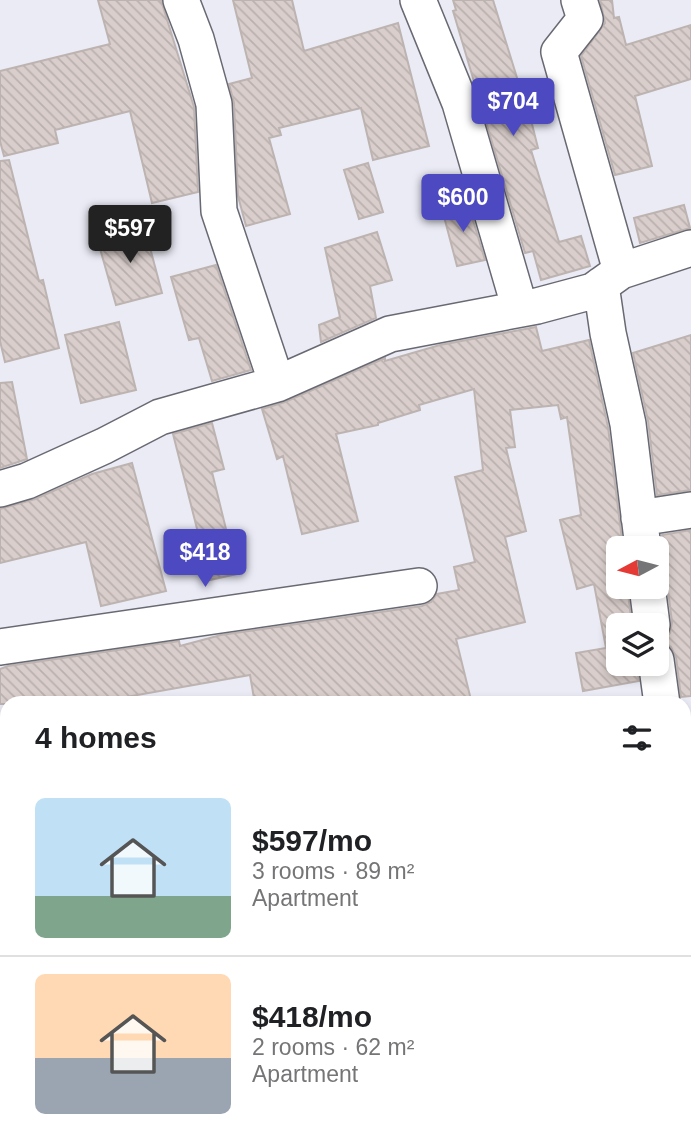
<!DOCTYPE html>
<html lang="en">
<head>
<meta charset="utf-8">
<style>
	body { margin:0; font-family:Helvetica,sans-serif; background:#f6f6f6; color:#202124; height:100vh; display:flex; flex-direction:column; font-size:26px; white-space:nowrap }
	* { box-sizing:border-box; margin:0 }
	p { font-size:23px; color:#757577 }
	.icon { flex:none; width:38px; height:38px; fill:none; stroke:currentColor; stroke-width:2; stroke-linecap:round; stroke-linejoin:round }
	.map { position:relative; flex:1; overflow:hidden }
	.side { position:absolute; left:0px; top:696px; width:691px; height:450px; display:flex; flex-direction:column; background:#fff; border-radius:21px 21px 0 0; box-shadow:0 4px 10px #0003 }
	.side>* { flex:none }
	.needle { width:46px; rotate:263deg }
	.controls { position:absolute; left:606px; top:536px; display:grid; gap:14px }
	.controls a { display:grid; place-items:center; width:63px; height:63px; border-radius:10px; background:#fff; box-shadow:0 4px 10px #0003; font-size:35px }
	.price { position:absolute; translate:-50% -60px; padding:0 16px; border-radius:7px; background:#4d49c0; color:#fff; font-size:23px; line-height:46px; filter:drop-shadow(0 2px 4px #0008) }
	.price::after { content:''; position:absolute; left:50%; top:42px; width:21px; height:16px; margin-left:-10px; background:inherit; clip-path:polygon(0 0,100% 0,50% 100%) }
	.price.selected { background:#222; color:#fff }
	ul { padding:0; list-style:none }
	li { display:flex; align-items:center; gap:21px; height:175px; padding:0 35px }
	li+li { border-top:2px solid #e0e0e0 }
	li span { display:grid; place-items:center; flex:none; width:196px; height:140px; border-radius:10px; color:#555 }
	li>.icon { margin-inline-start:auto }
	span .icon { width:84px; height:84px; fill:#fffc; stroke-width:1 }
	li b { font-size:30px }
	h2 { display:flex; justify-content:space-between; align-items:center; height:84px; padding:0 35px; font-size:30px }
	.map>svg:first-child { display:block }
</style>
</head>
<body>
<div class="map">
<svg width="691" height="1146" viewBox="0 0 691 1146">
	<defs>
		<pattern id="building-back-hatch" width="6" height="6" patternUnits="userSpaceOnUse" patternTransform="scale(1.75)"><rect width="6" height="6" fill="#d9cecb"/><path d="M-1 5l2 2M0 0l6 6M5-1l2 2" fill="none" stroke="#bab0ae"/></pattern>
	</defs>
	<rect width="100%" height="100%" fill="#eaebf5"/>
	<path fill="url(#building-back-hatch)" stroke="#bdb3b0" stroke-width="2" d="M 98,0 L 161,0 L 194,107 L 198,192 L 152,203 L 130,111 L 55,130 L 58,143 L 4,156 L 0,141 L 0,71 L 110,44 Z
		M 233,0 L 292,0 L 304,51 L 398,23 L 429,146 L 373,160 L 361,108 L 279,128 L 281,135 L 269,138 L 290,214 L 246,226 L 238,196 L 234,103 L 229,84 L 252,78 Z
		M 453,0 L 493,0 L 518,81 L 521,80 L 538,148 L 531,150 L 559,242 L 581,236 L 590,266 L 541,280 L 533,251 L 525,253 L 453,11 L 456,10 Z
		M 600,0 L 612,0 L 614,18 L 619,17 L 626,45 L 691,25 L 691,79 L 635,96 L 652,166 L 615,175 L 581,56 L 605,23 Z
		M 9,160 L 39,281 L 43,280 L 59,348 L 5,362 L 0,341 L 0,161 Z
		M 368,163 L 383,212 L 359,219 L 344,170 Z
		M 467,200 L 485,260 L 457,266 L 442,209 Z
		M 684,205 L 690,228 L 640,243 L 634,218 Z
		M 144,225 L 162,293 L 116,305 L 97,238 Z
		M 377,232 L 392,280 L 370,286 L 376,318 L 321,342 L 319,325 L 340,317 L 325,248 Z
		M 216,265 L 251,370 L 212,381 L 199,338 L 189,340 L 171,277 Z
		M 119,322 L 136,390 L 81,403 L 65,335 Z
		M 536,327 L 542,351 L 589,340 L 608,427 L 623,548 L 618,548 L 618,586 L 627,586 L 632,625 L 618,625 L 618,663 L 636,663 L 639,681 L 583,691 L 576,653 L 606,648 L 594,584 L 577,589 L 560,520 L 581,515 L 567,417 L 561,419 L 558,405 L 510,410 L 515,447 L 506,448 L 526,531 L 505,537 L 525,622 L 456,639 L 472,704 L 255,704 L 250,675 L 126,697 L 128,704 L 0,704 L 0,669 L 8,666 L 179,641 L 180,646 L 221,635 L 422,606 L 431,602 L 437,594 L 459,590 L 454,567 L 475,562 L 455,477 L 483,470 L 474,389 L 419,405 L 420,410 L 378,423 L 378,425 L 336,434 L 358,521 L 302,534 L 283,456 L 277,459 L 262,409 L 285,402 L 385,358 L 385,361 L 440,345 Z
		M 691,335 L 691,490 L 657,495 L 648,421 L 633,353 Z
		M 12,382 L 27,459 L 0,468 L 0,383 Z
		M 212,423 L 224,469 L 212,472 L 237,574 L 210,580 L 173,434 Z
		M 132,463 L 166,591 L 101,606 L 86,542 L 0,563 L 0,509 L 35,499 L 92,474 Z
		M 691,530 L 691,696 L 681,697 L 676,657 L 671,647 L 663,641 L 670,633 L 672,622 L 667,583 L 663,574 L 656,568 L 656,563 L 662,555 L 662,535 Z"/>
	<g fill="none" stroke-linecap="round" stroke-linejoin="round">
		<g stroke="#686972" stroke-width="38">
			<path id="street" d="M 181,0 L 196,39 L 214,104 L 219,211 L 277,384
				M 418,0 L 460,103 L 520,309
				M 579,0 L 585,19 L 559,52 L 621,271
				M 601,285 L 608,333 L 628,424 L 643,548
				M 0,489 L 27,481 L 104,446 L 160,417 L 277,384 L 390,334 L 537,306 L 593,291 L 621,271 L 691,248
				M 639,518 L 691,510
				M 647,586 L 652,625
				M 0,647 L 419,586
				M 656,660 L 662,704
				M 0,817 L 7,815
				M 684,860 L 691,906"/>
		</g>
		<use href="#street" stroke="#fff" stroke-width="35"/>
	</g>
</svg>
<div class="controls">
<a><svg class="needle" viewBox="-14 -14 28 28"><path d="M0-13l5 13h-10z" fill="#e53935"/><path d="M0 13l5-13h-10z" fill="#757577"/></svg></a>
<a><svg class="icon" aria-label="layers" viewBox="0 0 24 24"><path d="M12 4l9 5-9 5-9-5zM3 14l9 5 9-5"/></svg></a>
</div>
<b class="price" style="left:513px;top:138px">$704</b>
<b class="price" style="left:463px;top:234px">$600</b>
<b class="price selected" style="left:130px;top:265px">$597</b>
<b class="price" style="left:205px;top:589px">$418</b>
<section class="side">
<h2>4 homes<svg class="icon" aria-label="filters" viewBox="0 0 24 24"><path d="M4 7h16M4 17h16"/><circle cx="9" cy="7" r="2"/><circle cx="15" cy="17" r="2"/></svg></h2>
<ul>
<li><span style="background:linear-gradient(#bfe0f5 70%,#7fa58c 0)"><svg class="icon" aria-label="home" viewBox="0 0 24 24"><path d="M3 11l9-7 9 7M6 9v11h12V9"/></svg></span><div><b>$597/mo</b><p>3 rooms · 89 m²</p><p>Apartment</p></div></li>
<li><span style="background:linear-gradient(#ffd9b3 60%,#9aa5b1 0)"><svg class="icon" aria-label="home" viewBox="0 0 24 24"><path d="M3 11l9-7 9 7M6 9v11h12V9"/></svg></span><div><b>$418/mo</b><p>2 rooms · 62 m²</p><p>Apartment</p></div></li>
</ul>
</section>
</div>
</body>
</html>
